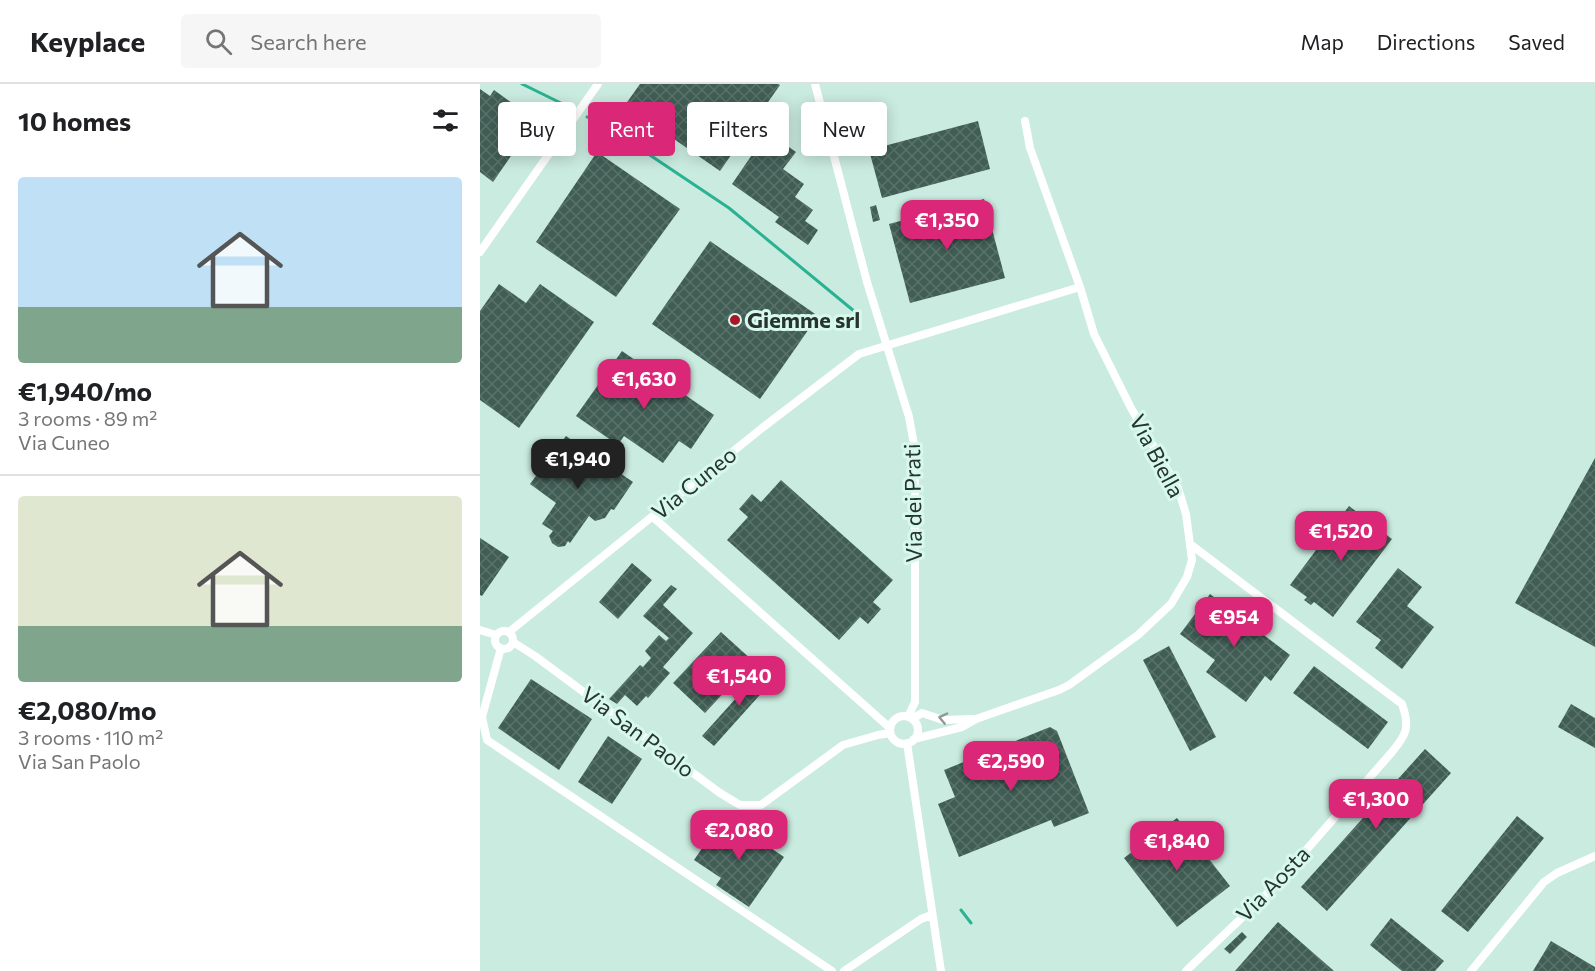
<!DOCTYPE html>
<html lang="en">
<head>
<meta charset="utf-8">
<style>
	body { margin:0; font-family:Commissioner,sans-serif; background:#f6f6f6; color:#202124; height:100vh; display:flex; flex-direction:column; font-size:22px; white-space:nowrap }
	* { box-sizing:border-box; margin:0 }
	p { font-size:20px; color:#757577 }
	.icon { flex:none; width:33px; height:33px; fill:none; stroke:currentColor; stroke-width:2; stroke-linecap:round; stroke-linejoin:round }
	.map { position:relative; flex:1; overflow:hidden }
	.panel { display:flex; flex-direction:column; background:#fff; width:480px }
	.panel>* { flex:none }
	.guide { position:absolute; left:18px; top:18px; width:570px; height:54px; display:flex; gap:12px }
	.price { position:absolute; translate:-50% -51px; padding:0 14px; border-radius:12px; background:#db2777; color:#fff; font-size:20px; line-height:39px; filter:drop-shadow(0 2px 3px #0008) }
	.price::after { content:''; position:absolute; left:50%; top:36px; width:18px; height:14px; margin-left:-9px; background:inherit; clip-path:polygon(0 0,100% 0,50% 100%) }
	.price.active { background:#222; color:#fff }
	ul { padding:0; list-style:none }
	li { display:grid; align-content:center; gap:12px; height:318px; padding:0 18px }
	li+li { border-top:2px solid #e0e0e0 }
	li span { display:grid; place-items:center; height:186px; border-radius:6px; color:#555 }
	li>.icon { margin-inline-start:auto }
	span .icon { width:108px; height:108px; fill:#fffc; stroke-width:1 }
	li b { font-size:26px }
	h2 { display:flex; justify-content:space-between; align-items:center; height:72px; padding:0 18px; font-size:26px }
	.tag { padding:0 21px; border-radius:6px; background:#fff; box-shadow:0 3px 15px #0003; font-size:21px; line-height:54px }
	.tag.active { background:#db2777; color:#fff }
	header { display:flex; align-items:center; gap:36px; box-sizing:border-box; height:84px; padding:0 30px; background:#fff; border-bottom:2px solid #e0e0e0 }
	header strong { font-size:28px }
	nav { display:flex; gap:33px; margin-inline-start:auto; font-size:21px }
	.search { width:420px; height:54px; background:#f6f6f6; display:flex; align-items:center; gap:15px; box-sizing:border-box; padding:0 21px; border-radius:6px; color:#757577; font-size:22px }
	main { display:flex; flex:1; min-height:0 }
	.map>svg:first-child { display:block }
</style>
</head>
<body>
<header>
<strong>Keyplace</strong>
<div class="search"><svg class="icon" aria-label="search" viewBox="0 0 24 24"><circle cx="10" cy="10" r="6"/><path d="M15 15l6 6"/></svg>Search here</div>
<nav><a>Map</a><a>Directions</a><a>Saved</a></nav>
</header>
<main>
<section class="panel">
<h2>10 homes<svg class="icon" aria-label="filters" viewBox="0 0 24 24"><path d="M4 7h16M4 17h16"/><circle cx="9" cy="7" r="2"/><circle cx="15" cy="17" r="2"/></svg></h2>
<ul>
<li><span style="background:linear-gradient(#bfe0f5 70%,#7fa58c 0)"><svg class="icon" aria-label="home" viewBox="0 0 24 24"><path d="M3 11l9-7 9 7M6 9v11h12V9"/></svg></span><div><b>€1,940/mo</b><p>3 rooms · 89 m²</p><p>Via Cuneo</p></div></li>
<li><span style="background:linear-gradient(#dfe7d0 70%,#7fa58c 0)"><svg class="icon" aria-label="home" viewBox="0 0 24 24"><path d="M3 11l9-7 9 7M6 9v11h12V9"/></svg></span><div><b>€2,080/mo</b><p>3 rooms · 110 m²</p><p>Via San Paolo</p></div></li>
</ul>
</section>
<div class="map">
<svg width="1115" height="887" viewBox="0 0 1115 887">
	<defs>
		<pattern id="building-cross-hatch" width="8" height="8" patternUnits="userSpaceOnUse" patternTransform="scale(1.5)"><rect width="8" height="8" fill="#415e55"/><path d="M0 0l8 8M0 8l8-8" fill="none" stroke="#5a726b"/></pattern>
	</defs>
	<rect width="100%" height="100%" fill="#caebdf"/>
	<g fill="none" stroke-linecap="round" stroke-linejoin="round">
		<path stroke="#2ab292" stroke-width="3" d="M 42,0 L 87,22
			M 107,33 L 116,35 L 249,124 L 374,227
			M 481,826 L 491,839"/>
	</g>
	<path fill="url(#building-cross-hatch)" d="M 160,0 L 298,0 L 300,1 L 240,87 L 145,21 Z
		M 0,5 L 10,12 L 14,6 L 56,36 L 13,98 L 0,88 Z
		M 498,37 L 510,85 L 402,114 L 389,66 Z
		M 299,56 L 316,68 L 303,85 L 324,100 L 315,113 L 333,126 L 325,137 L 338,146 L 328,161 L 295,138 L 299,133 L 252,100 L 280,59 L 291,67 Z
		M 117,68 L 200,125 L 136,213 L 56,158 Z
		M 504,115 L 525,194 L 430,219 L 409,140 Z
		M 396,121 L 400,136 L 393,138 L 390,123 Z
		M 230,157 L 338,232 L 280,315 L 172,240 Z
		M 19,200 L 46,219 L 60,200 L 114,238 L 39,344 L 0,316 L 0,227 Z
		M 142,267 L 234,331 L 211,365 L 199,357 L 183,379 L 144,352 L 138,361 L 96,332 Z
		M 86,352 L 153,398 L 134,426 L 131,425 L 125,434 L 115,437 L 109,432 L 90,459 L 88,457 L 85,462 L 78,463 L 72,459 L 69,452 L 73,447 L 62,440 L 76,419 L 50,400 Z
		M 1115,374 L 1115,563 L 1035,519 Z
		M 301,396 L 413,496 L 393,518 L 401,525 L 388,540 L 380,533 L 359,556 L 247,456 L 268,433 L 259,425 L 272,410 L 281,418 Z
		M 869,422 L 912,455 L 853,533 L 834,518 L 831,521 L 828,519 L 824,516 L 827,513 L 810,501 Z
		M 0,454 L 29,473 L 2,512 L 0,511 Z
		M 152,479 L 172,496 L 138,535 L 119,518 Z
		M 918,484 L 942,503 L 927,522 L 954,543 L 922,585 L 895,564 L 901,556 L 876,538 Z
		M 191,501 L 197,505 L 183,521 L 213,549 L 183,583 L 190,589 L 168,614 L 166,612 L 157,622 L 145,611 L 137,620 L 129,615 L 160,581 L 163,583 L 171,574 L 165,567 L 179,551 L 186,557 L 189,554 L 163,532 Z
		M 730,510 L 810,571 L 791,597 L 785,592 L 766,618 L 726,588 L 735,576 L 700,550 Z
		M 241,548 L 273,577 L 225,629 L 193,599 Z
		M 689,562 L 736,653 L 710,667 L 663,576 Z
		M 834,582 L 908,638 L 888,665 L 813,609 Z
		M 284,583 L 296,593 L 234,662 L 222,652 Z
		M 51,595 L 112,635 L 79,686 L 18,644 Z
		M 1091,620 L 1115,634 L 1115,664 L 1078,643 Z
		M 570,643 L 577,647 L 609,729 L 574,743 L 571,736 L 479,773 L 458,720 L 475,713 L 464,686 Z
		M 128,652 L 162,675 L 132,720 L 98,698 Z
		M 945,665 L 971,689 L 847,827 L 821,803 Z
		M 244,732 L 304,773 L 269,823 L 236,801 L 241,794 L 214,776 Z
		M 1037,732 L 1064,754 L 988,848 L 961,827 Z
		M 697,734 L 750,802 L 697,843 L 644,774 Z
		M 911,834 L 964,877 L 955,887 L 922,887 L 890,861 Z
		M 798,838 L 854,887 L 755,887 Z
		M 762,848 L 767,853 L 750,870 L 744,865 Z
		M 1071,857 L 1115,883 L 1115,887 L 1053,887 Z"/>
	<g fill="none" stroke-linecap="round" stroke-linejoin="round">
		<path stroke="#fff" stroke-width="8" d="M 335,0 L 387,198 L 429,333 L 435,366 L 435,618 L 428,633
			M 545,37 L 550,64 L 600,203
			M 0,168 L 118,0
			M 173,433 L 410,644
			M 0,546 L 16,551
			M15 556a9 9 0 1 1 18 0a9 9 0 1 1-18 0Z
			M 29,548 L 282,344 L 379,270 L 600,203 L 614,250 L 651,324 L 698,404 L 706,430 L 712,476 L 707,493 L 691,520 L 658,551 L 589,601 L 579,606 L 496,635 L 482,643 L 434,655
			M 33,558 L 55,572 L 240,709 L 260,721 L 281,721 L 363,661 L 398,651 L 410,649
			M 21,564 L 2,633 L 7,656 L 352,887
			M410 646a14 14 0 1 1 28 0a14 14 0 1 1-28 0Z
			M 432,635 L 442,629 L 463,636 L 493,635
			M 427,659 L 461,887
			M 364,887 L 441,835 L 451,831
			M 706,887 L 793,804 L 912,668 C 927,650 930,643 922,620 L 710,460
			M 991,887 L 1064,798 L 1077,789 L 1115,772"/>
	</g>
	<defs><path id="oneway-chevron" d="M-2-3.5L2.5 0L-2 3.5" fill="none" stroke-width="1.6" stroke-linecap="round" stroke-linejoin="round" transform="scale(1.5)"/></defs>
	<use stroke="#939997" href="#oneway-chevron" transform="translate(463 634) rotate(-167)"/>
	<circle fill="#aa1529" stroke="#d7f8ec" stroke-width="2" cx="255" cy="236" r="6"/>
	<g text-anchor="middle" stroke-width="6" stroke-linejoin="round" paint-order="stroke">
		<g font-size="22" font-weight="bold" fill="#27332f" stroke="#d7f8ec" text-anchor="start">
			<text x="267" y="244">Giemme srl</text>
		</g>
		<g font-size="22" fill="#27332f" stroke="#d7f8ec">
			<text transform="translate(677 372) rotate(62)" y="8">Via Biella</text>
			<text transform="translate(214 399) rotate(-39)" y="8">Via Cuneo</text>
			<text transform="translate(433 419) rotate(-91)" y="8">Via dei Prati</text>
			<text transform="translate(158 648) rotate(37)" y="8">Via San Paolo</text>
			<text transform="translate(793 800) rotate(-46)" y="8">Via Aosta</text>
		</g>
	</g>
</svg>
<b class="price" style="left:467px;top:167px">€1,350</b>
<b class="price" style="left:164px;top:326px">€1,630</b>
<b class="price active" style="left:98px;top:406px">€1,940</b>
<b class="price" style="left:861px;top:478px">€1,520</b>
<b class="price" style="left:754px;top:564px">€954</b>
<b class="price" style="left:259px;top:623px">€1,540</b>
<b class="price" style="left:531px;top:708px">€2,590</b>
<b class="price" style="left:896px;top:746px">€1,300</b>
<b class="price" style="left:259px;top:777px">€2,080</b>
<b class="price" style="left:697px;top:788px">€1,840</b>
<div class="guide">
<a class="tag">Buy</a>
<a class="tag active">Rent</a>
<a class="tag">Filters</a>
<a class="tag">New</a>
</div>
</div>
</main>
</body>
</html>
